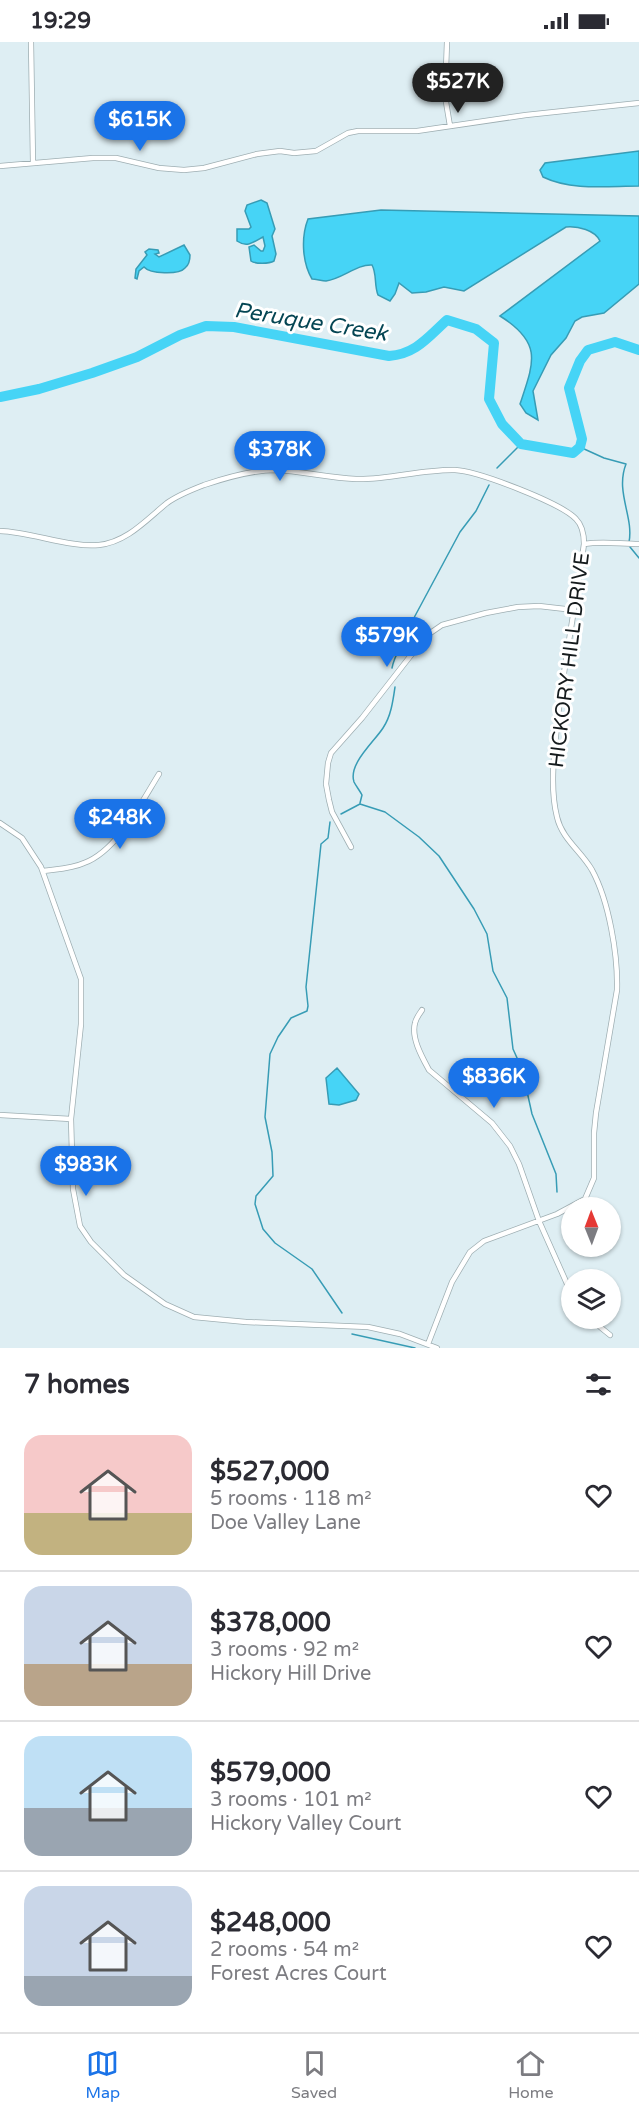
<!DOCTYPE html>
<html lang="en">
<head>
<meta charset="utf-8">
<style>
	body { margin:0; font-family:"Varela Round",sans-serif; background:#f2f2f3; color:#2b2b33; height:100vh; display:flex; flex-direction:column; font-size:22px; white-space:nowrap }
	* { box-sizing:border-box; margin:0 }
	p { font-size:20px; color:#7c7c81 }
	.icon { flex:none; width:33px; height:33px; fill:none; stroke:currentColor; stroke-width:2; stroke-linecap:round; stroke-linejoin:round }
	.map { position:relative; height:1306px; overflow:hidden }
	.details { display:flex; flex-direction:column; background:#fff; flex:1 }
	.details>* { flex:none }
	.needle { width:39px; rotate:359deg }
	.tools { position:absolute; left:561px; top:1155px; display:grid; gap:12px }
	.tools a { display:grid; place-items:center; width:60px; height:60px; border-radius:50%; background:#fff; box-shadow:0 2px 4px #0004; font-size:30px }
	.price { position:absolute; translate:-50% -51px; padding:0 14px; border-radius:21px; background:#1a73e8; color:#fff; font-size:20px; line-height:39px; filter:drop-shadow(0 2px 3px #0008) }
	.price::after { content:''; position:absolute; left:50%; top:36px; width:18px; height:14px; margin-left:-9px; background:inherit; clip-path:polygon(0 0,100% 0,50% 100%) }
	.price.active { background:#222; color:#fff }
	ul { padding:0; list-style:none }
	li { display:flex; align-items:center; gap:18px; height:150px; padding:0 24px }
	li+li { border-top:2px solid #e1e1e2 }
	li span { display:grid; place-items:center; flex:none; width:168px; height:120px; border-radius:18px; color:#555 }
	li>.icon { margin-inline-start:auto }
	span .icon { width:72px; height:72px; fill:#fffc; stroke-width:1 }
	li b { font-size:26px }
	h2 { display:flex; justify-content:space-between; align-items:center; height:72px; padding:0 24px; font-size:26px }
	.status { display:flex; justify-content:space-between; align-items:center; height:42px; padding:0 30px; background:#fff; direction:ltr }
	.status svg { height:16px; fill:currentColor }
	.tabs { display:flex; justify-content:space-around; align-items:center; height:84px; border-top:2px solid #e1e1e2; background:#fff; font-size:16px; color:#7c7c81 }
	.tabs a { display:grid; justify-items:center; gap:3px }
	.tabs .active { color:#1a73e8 }
	.map>svg:first-child { display:block }
</style>
</head>
<body>
<div class="status"><b>19:29</b><svg viewBox="0 0 49 12"><path d="M0 12V9h3v3zM5 12V6h3v6zM10 12V3h3v9zM15 12V0h3v12zM26 1h20v11H26zM47 4h2v5h-2z"/></svg></div>
<div class="map">
<svg width="639" height="1306" viewBox="0 0 639 1306">
	<rect width="100%" height="100%" fill="#deeef3"/>
	<path fill="#46d4f6" stroke="#379cb5" stroke-width="1.5" d="M 639,109 L 639,144 C 608,144 572,149 543,135 L 540,128 L 545,121 Z
		M 261,158 L 267,161 L 275,187 L 272,194 L 276,212 L 274,219 C 269,222 255,222 251,219 L 249,205 L 254,203 L 261,209 L 263,209 L 265,204 L 263,195 C 254,200 247,206 237,199 L 237,187 L 249,187 L 251,185 L 245,169 L 247,163 Z
		M 381,168 L 639,174 L 639,242 L 604,271 L 582,275 L 575,279 L 566,296 L 551,313 L 533,349 L 538,378 L 526,371 L 520,362 C 534,320 543,301 500,274 L 600,199 C 595,188 578,184 566,185 L 464,249 L 444,245 L 426,250 L 412,251 L 399,241 L 395,252 L 390,259 L 378,253 C 374,243 377,232 372,223 C 357,222 342,237 326,239 C 322,239 316,237 312,237 C 302,220 301,195 308,177 Z
		M 184,203 L 190,213 C 190,217 189,223 185,226 C 179,233 150,232 144,225 L 139,229 L 137,237 L 135,236 L 136,227 L 147,213 L 145,210 L 149,207 L 158,208 L 159,211 L 155,212 L 159,215 Z
		M 337,1026 L 359,1052 L 356,1058 L 339,1063 L 329,1062 L 326,1036 Z"/>
	<g fill="none" stroke-linecap="round" stroke-linejoin="round">
		<path stroke="#379cb5" stroke-width="1.5" d="M 573,411 L 582,406 L 604,416 L 626,422 C 615,450 634,475 629,500
			M 497,426 L 521,402
			M 630,505 L 639,516
			M 392,626 C 395,610 404,603 408,587 L 460,490 L 476,469 L 489,443
			M 360,761 L 362,753 C 360,749 356,744 354,740 C 348,722 374,700 383,686 C 391,674 393,659 395,645
			M 341,772 L 360,762 L 385,770 L 419,795 L 439,814 L 474,867 L 487,892 L 493,929 L 507,956 L 513,1007 L 522,1027 L 532,1072 L 556,1132 L 557,1150
			M 330,780 L 328,796 L 321,802 L 306,945 L 308,964 L 307,969 L 291,976 L 278,995 L 270,1012 L 265,1075 L 272,1110 L 273,1134 L 256,1154 L 255,1162 L 263,1187 L 275,1201 L 312,1227 L 342,1271
			M 352,1292 L 415,1306"/>
		<path stroke="#46d4f6" stroke-width="10" d="M 0,355 L 39,347 L 92,331 L 137,315 L 180,293 L 206,284 L 234,285 L 389,314 C 416,312 428,295 447,278 L 476,287 L 494,301 L 489,357 L 502,382 L 521,402 L 573,411 L 580,405 L 582,397 L 569,346 L 580,319 L 588,308 L 615,300 L 639,308"/>
		<g stroke="#9eaeb2" stroke-width="6">
			<path id="minor" d="M 31,0 L 33,121
				M 447,0 L 445,54 L 450,84
				M 0,124 L 93,116 L 116,116 L 159,126 L 184,128 L 204,126 L 257,112 L 280,109 L 294,111 L 316,109 L 348,91 L 358,89 L 417,89 L 526,73 L 639,61
				M 0,489 C 31,490 71,506 99,503 C 127,500 146,478 167,461 C 178,453 191,448 204,443 C 225,436 252,428 275,428 C 302,429 329,436 356,437 C 389,438 422,427 455,428 C 478,429 561,461 576,477 C 583,484 584,493 584,502 C 576,560 565,617 558,674 C 555,706 549,743 557,775 C 562,797 581,809 592,828 C 609,859 618,913 617,948 L 596,1071 L 594,1091 L 594,1136 L 585,1157 L 557,1172 L 484,1199 L 470,1210 L 452,1240 L 428,1302
				M 584,502 C 603,499 620,502 639,502
				M 0,781 L 22,796 L 41,825 L 81,937 L 81,982 L 71,1077 L 73,1147 L 80,1184 L 91,1200 L 124,1233 L 165,1262 L 194,1275 L 246,1280 L 368,1285 L 400,1292 L 437,1306
				M 351,805 L 332,770 L 329,758 L 326,742 L 328,721 L 331,711 L 362,676 L 426,594 L 442,583 L 486,571 L 518,565 L 539,564 L 574,568
				M 43,829 C 57,827 71,827 84,821 C 117,809 141,761 159,732
				M 422,968 C 420,971 416,976 415,981 C 411,996 422,1015 429,1028 L 492,1081 L 510,1104 L 519,1122 L 539,1179 L 572,1253
				M 0,1073 L 71,1077
				M 589,1276 L 610,1293"/>
		</g>
		<use href="#minor" stroke="#fff" stroke-width="4.5"/>
	</g>
	<g text-anchor="middle" stroke-width="6" stroke-linejoin="round" paint-order="stroke">
		<g font-size="21" fill="#151b1d" stroke="#fff">
			<text transform="translate(569 618) rotate(-83)" y="7">HICKORY HILL DRIVE</text>
		</g>
		<g font-size="22" font-style="italic" fill="#044553" stroke="#fff">
			<text transform="translate(311 279) rotate(9)" y="8">Peruque Creek</text>
		</g>
	</g>
</svg>
<div class="tools">
<a><svg class="needle" viewBox="-14 -14 28 28"><path d="M0-13l5 13h-10z" fill="#e53935"/><path d="M0 13l5-13h-10z" fill="#7c7c81"/></svg></a>
<a><svg class="icon" aria-label="layers" viewBox="0 0 24 24"><path d="M12 4l9 5-9 5-9-5zM3 14l9 5 9-5"/></svg></a>
</div>
<b class="price active" style="left:458px;top:72px">$527K</b>
<b class="price" style="left:140px;top:110px">$615K</b>
<b class="price" style="left:280px;top:440px">$378K</b>
<b class="price" style="left:387px;top:626px">$579K</b>
<b class="price" style="left:120px;top:808px">$248K</b>
<b class="price" style="left:494px;top:1067px">$836K</b>
<b class="price" style="left:86px;top:1155px">$983K</b>
</div>
<section class="details">
<h2>7 homes<svg class="icon" aria-label="filters" viewBox="0 0 24 24"><path d="M4 7h16M4 17h16"/><circle cx="9" cy="7" r="2"/><circle cx="15" cy="17" r="2"/></svg></h2>
<ul>
<li><span style="background:linear-gradient(#f6c9c9 65%,#c2b280 0)"><svg class="icon" aria-label="home" viewBox="0 0 24 24"><path d="M3 11l9-7 9 7M6 9v11h12V9"/></svg></span><div><b>$527,000</b><p>5 rooms · 118 m²</p><p>Doe Valley Lane</p></div><svg class="icon" aria-label="heart" viewBox="0 0 24 24"><path d="M12 20l-8-8c-3-5 5-10 8-4 3-6 11-1 8 4z"/></svg></li>
<li><span style="background:linear-gradient(#c9d6e8 65%,#b9a48a 0)"><svg class="icon" aria-label="home" viewBox="0 0 24 24"><path d="M3 11l9-7 9 7M6 9v11h12V9"/></svg></span><div><b>$378,000</b><p>3 rooms · 92 m²</p><p>Hickory Hill Drive</p></div><svg class="icon" aria-label="heart" viewBox="0 0 24 24"><path d="M12 20l-8-8c-3-5 5-10 8-4 3-6 11-1 8 4z"/></svg></li>
<li><span style="background:linear-gradient(#bfe0f5 60%,#9aa5b1 0)"><svg class="icon" aria-label="home" viewBox="0 0 24 24"><path d="M3 11l9-7 9 7M6 9v11h12V9"/></svg></span><div><b>$579,000</b><p>3 rooms · 101 m²</p><p>Hickory Valley Court</p></div><svg class="icon" aria-label="heart" viewBox="0 0 24 24"><path d="M12 20l-8-8c-3-5 5-10 8-4 3-6 11-1 8 4z"/></svg></li>
<li><span style="background:linear-gradient(#c9d6e8 75%,#9aa5b1 0)"><svg class="icon" aria-label="home" viewBox="0 0 24 24"><path d="M3 11l9-7 9 7M6 9v11h12V9"/></svg></span><div><b>$248,000</b><p>2 rooms · 54 m²</p><p>Forest Acres Court</p></div><svg class="icon" aria-label="heart" viewBox="0 0 24 24"><path d="M12 20l-8-8c-3-5 5-10 8-4 3-6 11-1 8 4z"/></svg></li>
</ul>
</section>
<nav class="tabs">
<a class="active"><svg class="icon" aria-label="map" viewBox="0 0 24 24"><path d="M3 6l6-2 6 2 6-2v14l-6 2-6-2-6 2zM9 4v14M15 6v14"/></svg>Map</a>
<a><svg class="icon" aria-label="saved" viewBox="0 0 24 24"><path d="M7 4h10v16l-5-4-5 4z"/></svg>Saved</a>
<a><svg class="icon" aria-label="home" viewBox="0 0 24 24"><path d="M3 11l9-7 9 7M6 9v11h12V9"/></svg>Home</a>
</nav>
</body>
</html>
